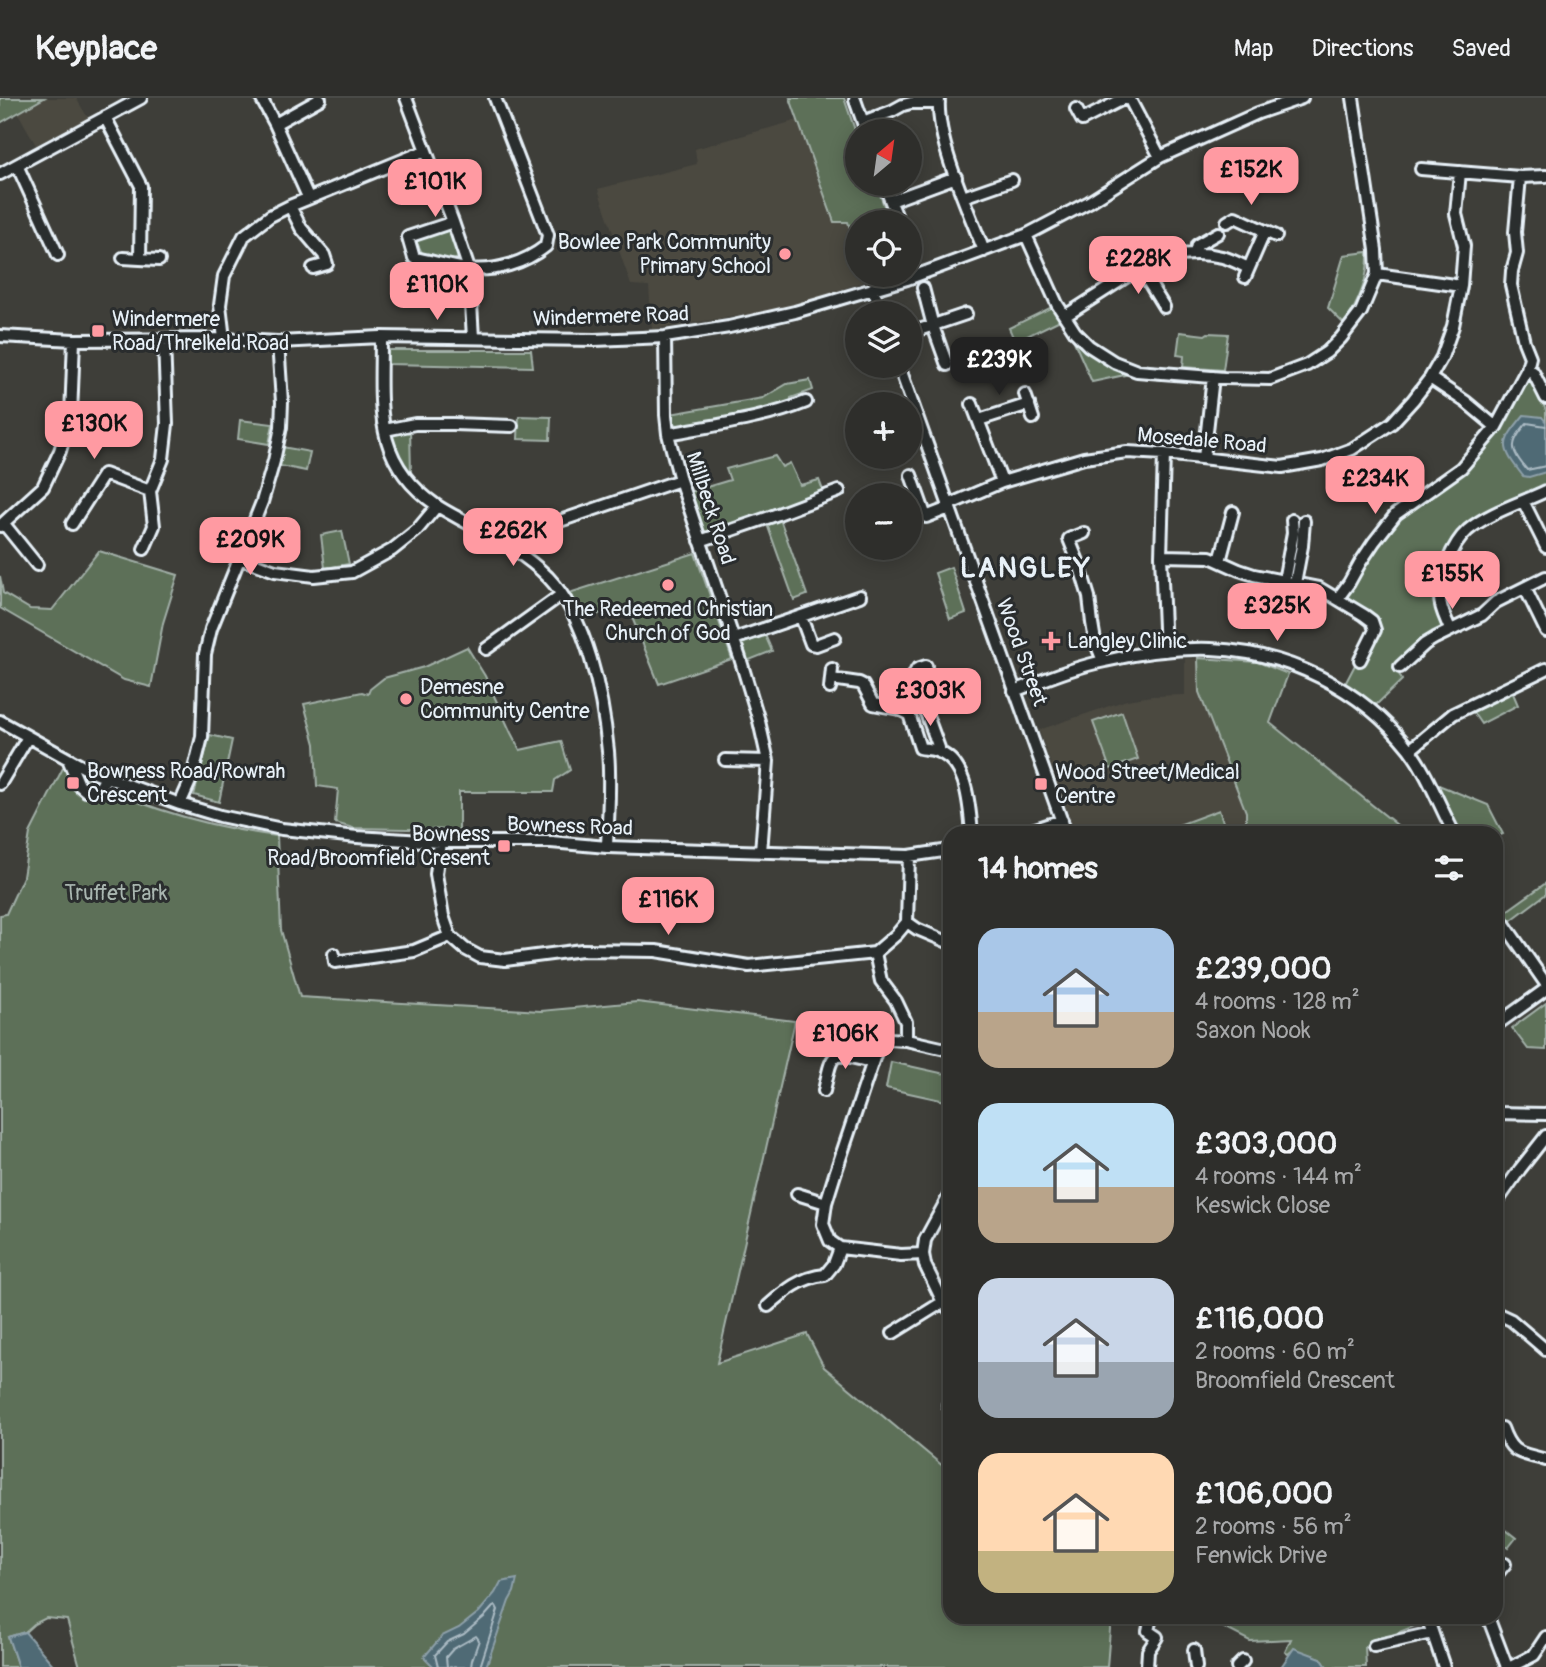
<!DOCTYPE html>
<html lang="en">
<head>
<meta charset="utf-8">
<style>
	body { margin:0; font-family:Pangolin,sans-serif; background:#363633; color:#f1f3f6; height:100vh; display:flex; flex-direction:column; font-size:26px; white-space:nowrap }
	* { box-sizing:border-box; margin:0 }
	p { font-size:23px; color:#a7a8a9 }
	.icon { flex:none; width:38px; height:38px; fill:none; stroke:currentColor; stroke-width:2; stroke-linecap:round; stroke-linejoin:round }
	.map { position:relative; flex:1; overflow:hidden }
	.drawer { position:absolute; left:943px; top:728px; width:560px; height:798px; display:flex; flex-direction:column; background:#2e2e2b; border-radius:21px; box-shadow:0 4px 18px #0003,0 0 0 2px #494a47 }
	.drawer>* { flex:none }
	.needle { width:46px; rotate:29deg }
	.controls { position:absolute; left:845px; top:21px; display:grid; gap:14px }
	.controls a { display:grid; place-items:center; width:77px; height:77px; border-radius:50%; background:#2e2e2b; box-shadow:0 4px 18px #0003,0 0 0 2px #494a47; font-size:35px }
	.price { position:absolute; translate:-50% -60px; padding:0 16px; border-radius:14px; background:#ff9aa2; color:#111; font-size:23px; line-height:46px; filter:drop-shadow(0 2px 4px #0008) }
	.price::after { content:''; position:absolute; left:50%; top:42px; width:21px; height:16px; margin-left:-10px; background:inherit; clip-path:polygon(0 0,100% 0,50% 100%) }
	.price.on { background:#222; color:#fff }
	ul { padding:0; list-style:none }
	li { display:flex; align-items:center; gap:21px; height:175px; padding:0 35px }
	li span { display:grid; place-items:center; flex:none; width:196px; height:140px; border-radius:21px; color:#555 }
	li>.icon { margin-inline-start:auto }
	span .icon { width:84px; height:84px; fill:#fffc; stroke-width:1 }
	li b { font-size:30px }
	h2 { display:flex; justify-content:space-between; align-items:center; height:84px; padding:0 35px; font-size:30px }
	header { display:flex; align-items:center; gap:42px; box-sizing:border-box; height:98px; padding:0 35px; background:#2e2e2b; border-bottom:2px solid #494a47 }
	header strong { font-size:33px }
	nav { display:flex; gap:38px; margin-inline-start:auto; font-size:24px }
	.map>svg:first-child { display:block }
</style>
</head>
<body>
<header>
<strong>Keyplace</strong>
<nav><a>Map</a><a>Directions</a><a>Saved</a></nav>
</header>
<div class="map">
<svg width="1546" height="1569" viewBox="0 0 1546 1569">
	<rect width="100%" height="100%" fill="#3e3e39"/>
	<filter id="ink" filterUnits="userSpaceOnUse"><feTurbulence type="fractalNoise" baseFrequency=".0143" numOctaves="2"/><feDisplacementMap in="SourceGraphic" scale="14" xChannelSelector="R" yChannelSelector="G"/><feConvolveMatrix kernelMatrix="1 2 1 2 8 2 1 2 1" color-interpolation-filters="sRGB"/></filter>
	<g filter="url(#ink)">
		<path fill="#4c4a41" d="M 44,0 L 76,0 L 88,20 L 36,47 L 18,15 Z
			M 798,22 L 834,123 L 848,124 L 857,152 L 858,177 L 866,177 L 868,182 L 786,211 L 652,231 L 649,188 L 631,187 L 598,91 L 697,66 L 695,51 Z
			M 1198,560 L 1199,594 L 1246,714 L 1246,726 L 1249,735 L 1075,735 L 1039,632 L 1127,602 L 1152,598 L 1185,597 L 1185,561 Z"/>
		<path fill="#5d6f59" stroke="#a2b0a8" stroke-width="2" d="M 0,0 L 44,0 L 0,25 Z
			M 790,0 L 844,0 L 857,38 L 858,86 L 876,86 L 890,124 L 858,124 L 857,152 L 848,124 L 834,124 Z
			M 451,128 L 460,159 L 454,162 L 423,157 L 416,143 Z
			M 1368,154 C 1369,181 1359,204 1344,226 L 1328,210 L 1344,157 Z
			M 1052,209 L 1060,222 L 1015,244 L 1009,230 Z
			M 1180,234 L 1205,237 L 1208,235 L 1228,236 L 1223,272 L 1183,269 L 1184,258 L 1177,257 Z
			M 1073,241 L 1101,262 L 1129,276 L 1092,284 Z
			M 388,252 L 531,252 L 533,269 L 388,266 Z
			M 1530,280 L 1546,312 L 1546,389 L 1484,417 L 1438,477 L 1435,508 L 1444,526 L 1441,532 L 1422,543 L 1395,568 L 1402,582 L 1375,608 L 1345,586 L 1356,565 L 1362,567 C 1369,553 1388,530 1372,517 C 1365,511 1355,507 1347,503 L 1346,495 L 1387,435 L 1400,419 L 1503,326 Z
			M 810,282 L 813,292 L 791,300 L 791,304 L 742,317 L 680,328 L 673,325 L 670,316 L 763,300 L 787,286 Z
			M 519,318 L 551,319 L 550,342 L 518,341 Z
			M 240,322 L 273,326 L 269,346 L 238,341 Z
			M 410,332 L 411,376 C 402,365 392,350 393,336 Z
			M 282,349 L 310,354 L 306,373 L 280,368 Z
			M 775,358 L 782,369 L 790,365 L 800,387 L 819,382 L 824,395 L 713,436 L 703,433 L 690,394 L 730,382 L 726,371 Z
			M 780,421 L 807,497 L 794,502 L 767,426 Z
			M 342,433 L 349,466 L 325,470 L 321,437 Z
			M 99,453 L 178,477 L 163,525 L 151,589 L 124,582 L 0,510 L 0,478 L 3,495 L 30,511 L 52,512 Z
			M 695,455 L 732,561 L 659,586 L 627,507 L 586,520 L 569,495 Z
			M 951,469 L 966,515 L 950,521 L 935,475 Z
			M 765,537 L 772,553 L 747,563 L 741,546 Z
			M 467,549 L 485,578 L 511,635 L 520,652 L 561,643 L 570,672 L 555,682 L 553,694 L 459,694 L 459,732 L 353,730 L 335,725 L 338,691 L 317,688 L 315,646 L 304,606 L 362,594 L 368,596 L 370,591 L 384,580 L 424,569 Z
			M 1198,560 L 1258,564 L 1288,576 L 1270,625 L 1402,731 L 1404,735 L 1249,735 L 1246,726 L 1246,714 L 1199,594 Z
			M 1512,593 L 1518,607 L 1481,626 L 1472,613 Z
			M 1122,614 L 1138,661 L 1110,671 L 1093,624 Z
			M 210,637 L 232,642 L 219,704 L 194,697 Z
			M 63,670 C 130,706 202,728 277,738 L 281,832 L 300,899 L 541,913 L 637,904 L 795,923 L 717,1265 L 807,1236 L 824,1269 L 950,1374 L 950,1519 L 1111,1519 L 1107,1569 L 80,1569 L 67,1522 L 46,1520 L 34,1526 L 25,1534 L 8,1539 L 18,1569 L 0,1569 L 0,817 L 6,816 L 23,779 L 30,735 Z
			M 1436,686 L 1488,707 L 1503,736 L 1496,739 L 1496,735 L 1459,735 Z
			M 1219,712 L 1227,735 L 1157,735 Z
			M 1546,785 L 1546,796 L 1510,823 L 1504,815 Z
			M 1546,905 L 1546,952 L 1528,951 L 1512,930 Z
			M 891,964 L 950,977 L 950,1004 L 886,990 Z
			M 1496,1424 L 1516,1440 L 1508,1450 L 1496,1440 Z
			M 1203,1519 L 1420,1519 L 1422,1525 L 1365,1548 L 1366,1569 L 1327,1569 L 1321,1560 L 1294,1551 L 1288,1556 L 1285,1554 L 1291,1541 L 1250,1543 Z"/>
		<path fill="#506a75" stroke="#8da0a9" stroke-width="2" d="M 1524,317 L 1542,319 L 1546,324 L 1546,374 L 1529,379 L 1523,378 C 1500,348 1500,346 1524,317 Z
			M 517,1481 L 514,1494 L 509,1503 L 486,1569 L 434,1569 L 424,1559 L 442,1538 L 459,1530 L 479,1514 L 495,1495 L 501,1484 Z
			M 25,1534 L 55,1569 L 18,1569 L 8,1539 Z
			M 1294,1550 L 1321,1560 L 1327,1569 L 1281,1569 Z"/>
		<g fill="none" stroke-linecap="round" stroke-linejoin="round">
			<path stroke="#abbbc4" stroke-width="2" d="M 1546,328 L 1527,325 C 1509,346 1510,351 1527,372 L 1546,368
				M 438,1569 L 435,1557 L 447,1544 L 464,1536 L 484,1519 L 493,1509 L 496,1508 L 498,1512 L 480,1569
				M 447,1569 L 446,1559 L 453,1551 L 476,1538 L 479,1542 L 472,1562 L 471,1569"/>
			<g stroke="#e8f1f8" stroke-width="16">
				<path id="minor" d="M 261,0 L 275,26 L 308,99
					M 406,0 L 453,124 L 469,171 L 473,240
					M 939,0 C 936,44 968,111 984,153
					M 1129,0 L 1160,59
					M 855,2 L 866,33
					M 1076,11 L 1082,22 L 1125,0
					M 105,19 L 141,88 L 140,161 L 159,162
					M 863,24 L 892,13 L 903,7 L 911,5 L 939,5
					M 275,26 L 320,1 L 319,0
					M 17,67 L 58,157
					M 1421,71 L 1520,79 L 1546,78
					M 0,76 L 141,0
					M 886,91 L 896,117
					M 963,99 L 1012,82
					M 891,103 L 956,79
					M 290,108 L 301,130 L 324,157 L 327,166 L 313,170
					M 453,124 L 408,139 L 414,160 C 432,163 450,169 468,171 C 495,174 525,165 546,148 L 548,137 L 495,0
					M 1227,124 L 1235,119 L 1276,138
					M 1026,137 L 1057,206 L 1075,234 L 1089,248 L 1114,264 L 1137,273 L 1224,280 L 1270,281 L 1307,267 L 1327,254 L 1341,240 L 1361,214 L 1377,176 L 1376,152 L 1353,0
					M 1195,155 L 1197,147 L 1218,135
					M 123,160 L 140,161
					M 1140,170 L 1164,209
					M 1377,176 L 1461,188
					M 1245,179 L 1265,133
					M 873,190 L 881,215
					M 923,190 L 933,228 L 947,267
					M 1065,218 L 1140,170 C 1166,157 1193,152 1222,159 C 1231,161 1240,166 1248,170
					M 910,235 L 966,216
					M 0,238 L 74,242 L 224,241 L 278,244 L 381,239 L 595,242 L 665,239 L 729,229 L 795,214 L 907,181 L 1026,137 L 1089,104 L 1160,59 L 1258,15 L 1302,0
					M 381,239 C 381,308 372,363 436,407 C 448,415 461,421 473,428 C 500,443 526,457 548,479 C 587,520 603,598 608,653 C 611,685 608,717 607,749
					M 665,239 L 666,317 L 668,336 L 680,382 L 740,560 L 759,623 L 768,663 L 761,754
					M 224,241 L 220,207 L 224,178 L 244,138 L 270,118 L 290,108 L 425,53
					M 899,268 L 1066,735
					M 1527,271 L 1533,274 L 1546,300
					M 1430,280 L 1466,304 L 1496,329
					M 1025,296 L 1033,320
					M 972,306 L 1002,384
					M 979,322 L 1029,306
					M 385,332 L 415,326 L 453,326 L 512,328
					M 668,336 C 714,327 762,322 806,304
					M 1164,356 L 1161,458 L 1165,553
					M 1204,360 L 1213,279
					M 911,377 L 926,419 L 949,410
					M 1523,403 L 1546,449
					M 948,407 L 1002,384 L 1084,360 L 1127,354 L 1164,356 L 1282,369 L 1322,362 L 1352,351 L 1392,325 L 1413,302 L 1430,280 L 1442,259 L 1453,228 L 1461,188 L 1464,148 L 1456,116 L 1460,74
					M 4,426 L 37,467
					M 72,426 L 104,376 L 150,393
					M 0,428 L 43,389 L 60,353 L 71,317 L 74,242
					M 1084,435 L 1069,441 L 1079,466 L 1089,499 L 1092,525 L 1095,543 L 1103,563
					M 700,443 L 770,419 L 839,393
					M 144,451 L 154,428 L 150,393 L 163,361 L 167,326 L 164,242
					M 517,452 L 551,426 L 680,382
					M 1161,458 L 1210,459 L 1239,472 L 1254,477 L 1319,490 L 1364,517 L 1372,523 L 1375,532 L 1360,562
					M 240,460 L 275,473 L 314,478 L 352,474 L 392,452 L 417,432 L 437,408
					M 1220,463 L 1233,414
					M 1284,483 L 1293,435 L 1292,422
					M 1295,485 L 1302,448 L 1304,423
					M 1525,490 L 1546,533
					M 1338,500 L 1349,485 L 1360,465 L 1374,444 L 1396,416 L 1461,370 L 1496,329 L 1527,271 L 1530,259 L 1524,244 L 1511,187 L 1512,173 L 1517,155 L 1515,134 L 1520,79
					M 801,519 L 811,546 L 816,547 L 835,540
					M 1450,531 C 1446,521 1440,511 1440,500 C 1439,479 1452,446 1468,432 C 1490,414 1521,405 1546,393
					M 734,541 L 860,498
					M 486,551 L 561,497
					M 926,568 L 917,571 L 913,579 L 939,650 L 939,653
					M 1400,569 L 1425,546 L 1435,540 L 1482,517 L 1496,504 L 1546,479
					M 831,581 L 859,585 L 863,587 L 873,606 L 899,611 L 909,616 L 920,650 C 925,651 931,651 936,653 C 968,663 969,707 972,735
					M 830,590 L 832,571
					M 1014,593 C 1044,582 1074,569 1105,563 C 1139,555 1175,550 1211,551 C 1287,554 1361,590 1409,651 C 1428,676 1439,707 1454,735
					M 0,623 L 92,674 L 180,706 L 220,718 L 282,731 L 357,739 L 440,744 L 551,744 L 607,749 L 909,758 L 950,752
					M 1410,652 L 1453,616 L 1546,571
					M 68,661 L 79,687 L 86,693 L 95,693 L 101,688 L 106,679
					M 725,662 L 768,663
					M 0,686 L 28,639
					M 180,706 L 192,679 L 202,639 L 205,556 L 211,531 L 262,404 L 274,363 L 281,329 L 282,304 L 278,244
					M 1023,735 L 1062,722
					M 440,744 L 436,776 L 443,818 L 450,838 L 465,851 L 480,859 L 505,862 L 582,852 L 656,853 L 749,868 L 875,855 L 897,836 L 907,824 L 909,758
					M 1496,814 L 1546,886
					M 907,824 L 917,831 L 950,845
					M 875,855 L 881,883 L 896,903 L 906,924 L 906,942
					M 334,856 L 335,864 L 414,853 L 450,838
					M 1496,927 L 1546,891
					M 824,993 C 833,951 830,954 872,964
					M 1496,1015 L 1546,1016
					M 797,1096 L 826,1105
					M 950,1096 L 925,1142 L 923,1156 L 925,1167 L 943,1204 L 950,1212
					M 1496,1105 L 1520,1071 L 1546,1038
					M 923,1156 L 901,1157 L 840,1150 L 830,1143 L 823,1126 L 826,1105 L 835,1076 L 878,948 L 889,941 L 906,942 L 950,952
					M 768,1208 C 785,1193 801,1179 825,1177 L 834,1166 L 840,1150
					M 1496,1215 L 1511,1222 L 1546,1252
					M 893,1235 L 943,1204
					M 948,1307 L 950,1305
					M 1502,1330 C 1512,1358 1520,1354 1546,1362
					M 1496,1477 L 1505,1466
					M 1427,1519 L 1444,1569
					M 1488,1519 L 1507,1569
					M 1374,1548 L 1432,1535
					M 1194,1552 L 1196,1569
					M 1147,1569 L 1148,1553 L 1157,1539 L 1148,1533 L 1151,1519
					M 1237,1569 L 1243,1563
					M 1511,1569 L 1534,1557 L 1546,1539"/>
			</g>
			<use href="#minor" stroke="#2a2d2e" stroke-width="10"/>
		</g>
	</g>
	<g fill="#ff9aa2" stroke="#2a2d2e" stroke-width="2.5">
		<circle cx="785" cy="156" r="7"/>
		<rect x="91" y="226" width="14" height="14" rx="3.5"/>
		<circle cx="668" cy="487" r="7"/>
		<path d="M1047.5 532.5h7v7h7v7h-7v7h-7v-7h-7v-7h7z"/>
		<circle cx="406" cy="601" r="7"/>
		<rect x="66" y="678" width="14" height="14" rx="3.5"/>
		<rect x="1034" y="679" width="14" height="14" rx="3.5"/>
		<rect x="497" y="741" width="14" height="14" rx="3.5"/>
	</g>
	<g text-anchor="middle" stroke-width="6" stroke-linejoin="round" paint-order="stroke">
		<g font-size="21" fill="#e8f1f8" stroke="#2a2d2e" text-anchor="start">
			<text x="771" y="151" text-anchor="end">Bowlee Park Community<tspan x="771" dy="24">Primary School</tspan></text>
			<text x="112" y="228">Windermere<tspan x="112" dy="24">Road/Threlkeld Road</tspan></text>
			<text x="668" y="518" text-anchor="middle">The Redeemed Christian<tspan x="668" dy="24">Church of God</tspan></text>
			<text x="1067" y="550">Langley Clinic</text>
			<text x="420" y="596">Demesne<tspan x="420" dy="24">Community Centre</tspan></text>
			<text x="87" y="680">Bowness Road/Rowrah<tspan x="87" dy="24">Crescent</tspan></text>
			<text x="1055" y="681">Wood Street/Medical<tspan x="1055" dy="24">Centre</tspan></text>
			<text x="490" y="743" text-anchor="end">Bowness<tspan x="490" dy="24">Road/Broomfield Cresent</tspan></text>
		</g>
		<g font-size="21" fill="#e8f1f8" stroke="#2a2d2e">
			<text transform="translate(611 218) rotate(-2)" y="7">Windermere Road</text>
			<text transform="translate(1202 342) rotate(5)" y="7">Mosedale Road</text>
			<text transform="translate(711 410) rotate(72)" y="7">Millbeck Road</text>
			<text transform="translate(1022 554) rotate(70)" y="7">Wood Street</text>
			<text transform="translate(570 728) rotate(2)" y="7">Bowness Road</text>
		</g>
		<g font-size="21" fill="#a9b6b0" stroke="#2a2d2e">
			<text x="116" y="802">Truffet Park</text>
		</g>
		<g font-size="28" font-weight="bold" letter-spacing="2" fill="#e8f1f8" stroke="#2a2d2e">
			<text x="1026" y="479">LANGLEY</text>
		</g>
	</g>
</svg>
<div class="controls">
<a><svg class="needle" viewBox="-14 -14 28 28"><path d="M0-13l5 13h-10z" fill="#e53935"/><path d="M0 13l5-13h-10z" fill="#a7a8a9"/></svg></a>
<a><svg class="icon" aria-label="locate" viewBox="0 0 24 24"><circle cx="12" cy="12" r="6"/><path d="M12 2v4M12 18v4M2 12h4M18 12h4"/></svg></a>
<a><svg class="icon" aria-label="layers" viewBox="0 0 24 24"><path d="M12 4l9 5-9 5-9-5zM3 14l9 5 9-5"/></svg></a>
<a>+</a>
<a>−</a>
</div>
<b class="price" style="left:1251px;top:109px">£152K</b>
<b class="price" style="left:435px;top:121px">£101K</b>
<b class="price" style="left:1138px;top:198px">£228K</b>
<b class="price" style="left:437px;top:224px">£110K</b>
<b class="price on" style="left:999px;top:299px">£239K</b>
<b class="price" style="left:94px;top:363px">£130K</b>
<b class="price" style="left:1375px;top:418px">£234K</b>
<b class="price" style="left:513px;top:470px">£262K</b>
<b class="price" style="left:250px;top:479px">£209K</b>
<b class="price" style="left:1452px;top:513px">£155K</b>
<b class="price" style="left:1277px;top:545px">£325K</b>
<b class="price" style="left:930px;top:630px">£303K</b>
<b class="price" style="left:668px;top:839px">£116K</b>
<b class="price" style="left:845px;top:973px">£106K</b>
<section class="drawer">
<h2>14 homes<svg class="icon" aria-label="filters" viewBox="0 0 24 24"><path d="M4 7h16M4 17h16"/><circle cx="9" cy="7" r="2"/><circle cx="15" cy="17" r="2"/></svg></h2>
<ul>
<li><span style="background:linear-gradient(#a9c7e8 60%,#b9a48a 0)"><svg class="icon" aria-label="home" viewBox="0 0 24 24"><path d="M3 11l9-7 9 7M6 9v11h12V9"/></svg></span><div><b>£239,000</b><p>4 rooms · 128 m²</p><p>Saxon Nook</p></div></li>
<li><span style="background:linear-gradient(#bfe0f5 60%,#b9a48a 0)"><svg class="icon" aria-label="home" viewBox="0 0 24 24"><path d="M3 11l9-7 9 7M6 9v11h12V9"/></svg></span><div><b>£303,000</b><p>4 rooms · 144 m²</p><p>Keswick Close</p></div></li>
<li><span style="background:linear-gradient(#c9d6e8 60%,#9aa5b1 0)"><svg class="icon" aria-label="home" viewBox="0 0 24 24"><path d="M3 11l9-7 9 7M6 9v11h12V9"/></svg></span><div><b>£116,000</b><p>2 rooms · 60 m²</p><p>Broomfield Crescent</p></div></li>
<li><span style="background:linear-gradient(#ffd9b3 70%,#c2b280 0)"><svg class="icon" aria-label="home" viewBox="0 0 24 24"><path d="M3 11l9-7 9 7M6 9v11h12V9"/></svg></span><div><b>£106,000</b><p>2 rooms · 56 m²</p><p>Fenwick Drive</p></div></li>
</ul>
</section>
</div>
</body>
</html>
